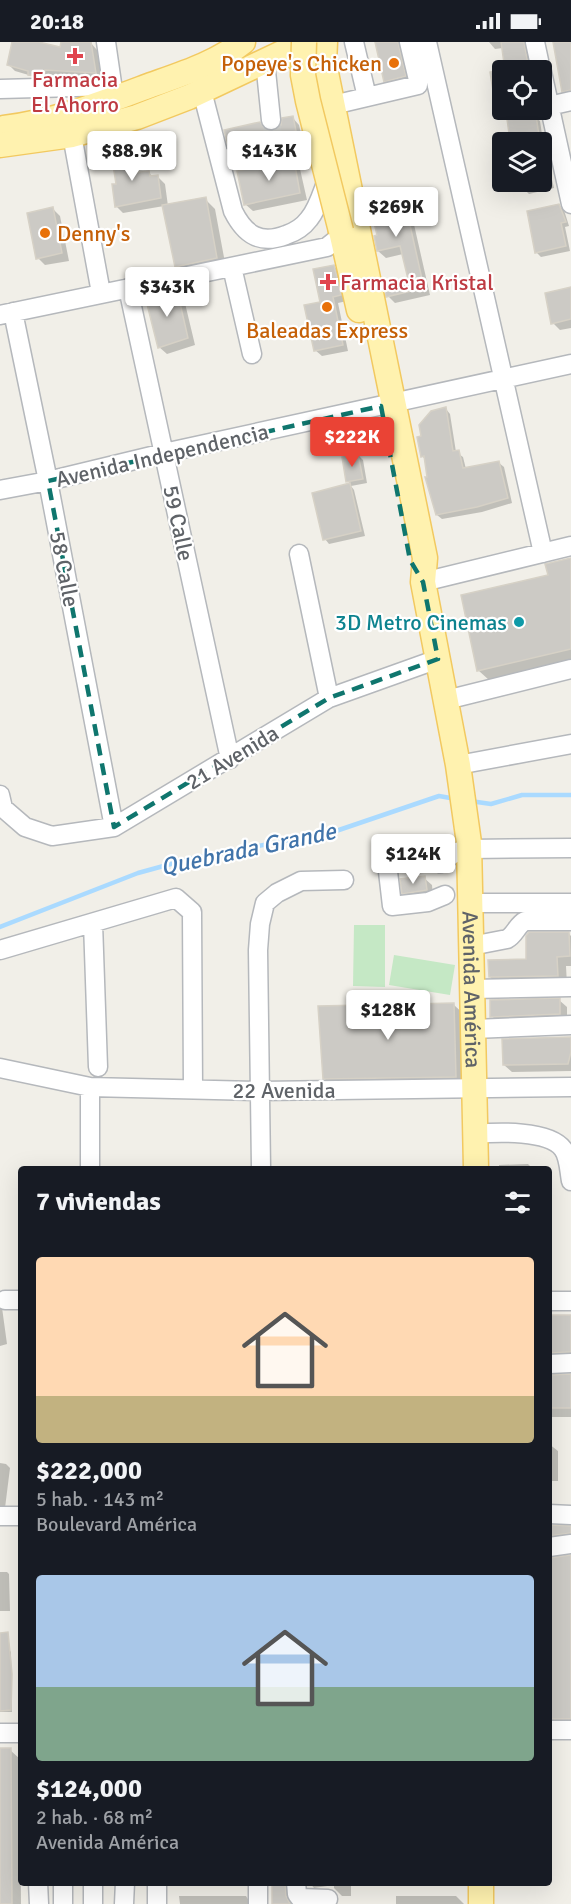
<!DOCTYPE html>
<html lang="es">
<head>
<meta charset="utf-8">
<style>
	body { margin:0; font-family:Signika,sans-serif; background:#20242c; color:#f1f3f6; height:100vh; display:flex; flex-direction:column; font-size:22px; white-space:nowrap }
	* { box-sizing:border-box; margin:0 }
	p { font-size:20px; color:#9ea1a6 }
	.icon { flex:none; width:33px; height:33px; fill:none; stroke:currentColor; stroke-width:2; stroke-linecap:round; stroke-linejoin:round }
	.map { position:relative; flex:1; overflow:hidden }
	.sheet { position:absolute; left:18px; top:1124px; width:534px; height:720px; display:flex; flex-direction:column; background:#171b24; border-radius:6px; box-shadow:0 6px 24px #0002 }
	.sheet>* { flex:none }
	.fabs { position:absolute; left:492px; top:18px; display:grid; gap:12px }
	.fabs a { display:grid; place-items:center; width:60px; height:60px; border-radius:6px; background:#171b24; box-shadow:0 6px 24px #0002; font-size:30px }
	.price { position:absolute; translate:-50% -51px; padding:0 14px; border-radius:6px; background:#fff; color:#222; font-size:20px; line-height:39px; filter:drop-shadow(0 2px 3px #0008) }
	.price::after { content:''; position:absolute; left:50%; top:36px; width:18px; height:14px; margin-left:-9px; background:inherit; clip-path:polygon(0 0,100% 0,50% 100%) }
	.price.active { background:#ea4335; color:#fff }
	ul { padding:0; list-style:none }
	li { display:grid; align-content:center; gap:12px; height:318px; padding:0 18px }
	li span { display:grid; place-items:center; height:186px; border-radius:6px; color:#555 }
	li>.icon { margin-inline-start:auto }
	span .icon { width:108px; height:108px; fill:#fffc; stroke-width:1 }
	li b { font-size:26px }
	h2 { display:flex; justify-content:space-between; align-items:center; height:72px; padding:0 18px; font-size:26px }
	.status { display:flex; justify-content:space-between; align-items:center; height:42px; padding:0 30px; background:#171b24; direction:ltr }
	.status svg { height:16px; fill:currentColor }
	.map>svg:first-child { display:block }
</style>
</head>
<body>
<div class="status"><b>20:18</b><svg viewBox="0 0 49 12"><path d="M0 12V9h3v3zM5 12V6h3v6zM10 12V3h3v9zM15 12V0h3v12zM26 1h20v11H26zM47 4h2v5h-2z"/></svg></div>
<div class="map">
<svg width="571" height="1862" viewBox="0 0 571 1862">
	<rect width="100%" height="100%" fill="#f1efe8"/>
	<path fill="#c5e8c5" d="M 354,883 L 385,883 L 385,945 L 353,944 Z
		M 394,913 L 455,923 L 450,953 L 389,943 Z"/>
	<path fill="#0003" d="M 14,0 L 36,0 L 61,7 L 90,0 L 97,8 L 102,37 L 52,34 L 51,41 L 37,39 L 32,34 L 15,29 L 8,22 Z
		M 376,0 L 405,0 L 412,42 L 392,46 L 385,39 Z
		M 489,0 L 528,0 L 534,28 L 506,28 L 503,6 L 495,7 Z
		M 292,75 L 299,83 L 302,96 L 236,110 L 229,102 L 267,90 L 273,91 Z
		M 535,75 L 540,79 L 543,99 L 514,100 L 511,98 Z
		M 128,108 L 135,115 L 138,132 L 149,131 L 153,135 L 158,135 L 165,142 L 168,164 L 205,157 L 215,167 L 226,226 L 186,234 L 176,224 L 164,164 L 123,171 L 116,164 L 118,143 Z
		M 293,119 L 300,127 L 307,158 L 253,169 L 245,162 Z
		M 546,128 L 551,133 L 554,146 L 529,152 L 524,147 L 522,140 L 542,140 L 542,129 Z
		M 401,149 L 408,156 L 430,253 L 395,261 L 388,254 L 409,238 L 403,212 L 386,216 L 378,209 L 379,194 Z
		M 559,163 L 564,168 L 569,184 L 565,185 L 570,209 L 541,215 L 536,210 Z
		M 53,167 L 60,174 L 69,219 L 45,223 L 38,216 Z
		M 334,224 L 340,231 L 347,259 L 338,261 L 348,309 L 322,314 L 315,308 L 322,261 Z
		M 571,247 L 571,286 L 560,288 L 553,281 Z
		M 176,250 L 184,257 L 195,303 L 167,312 L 159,305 Z
		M 446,367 L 450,372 L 456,410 L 463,415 L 466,427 L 499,421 L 504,425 L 512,461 L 482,470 L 442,477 L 437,473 L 426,418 L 422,414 L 423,395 Z
		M 358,413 L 363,418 L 367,441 L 351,444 L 354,448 L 365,494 L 329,502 L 325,497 L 313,452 L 351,443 L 348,439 Z
		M 571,518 L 571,618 L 489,638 L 479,629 Z
		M 424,836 L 432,843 L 433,855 L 411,858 L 403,851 Z
		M 569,892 L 571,894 L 571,924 L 566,924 L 567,943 L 500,945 L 490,935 L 528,919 Z
		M 559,958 L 567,965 L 567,979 L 499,982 L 492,974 Z
		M 454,963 L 468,976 L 470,1049 L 338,1050 L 324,1036 Z
		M 571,996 L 571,1029 L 512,1030 L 504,1023 Z
		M 528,1122 L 532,1126 L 499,1126 L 499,1123 Z
		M 21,1213 L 21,1241 L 19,1217 Z
		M 0,1251 L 7,1302 L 0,1304 Z
		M 549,1274 L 571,1275 L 571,1320 L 549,1329 Z
		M 571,1333 L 571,1375 L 549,1375 L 549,1335 Z
		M 549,1402 L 558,1409 L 558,1439 L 549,1439 Z
		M 0,1421 L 6,1422 L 10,1426 L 5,1466 L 2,1467 L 0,1465 Z
		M 549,1484 L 571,1486 L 571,1501 L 549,1510 Z
		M 571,1514 L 571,1686 L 549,1692 L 549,1518 Z
		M 0,1530 L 7,1530 L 9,1532 L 10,1569 L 0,1569 Z
		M 0,1608 L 9,1608 L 11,1610 L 12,1670 L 0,1670 Z
		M 0,1708 L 10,1708 L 20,1717 L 21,1862 L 0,1862 Z
		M 274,1840 L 292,1840 L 289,1847 L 291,1862 L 274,1862 Z
		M 351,1840 L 351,1854 L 342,1854 L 334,1846 L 334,1843 L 314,1846 L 309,1840 Z
		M 179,1854 L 246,1854 L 251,1862 L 180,1862 Z
		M 396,1854 L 456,1854 L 464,1862 L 396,1862 Z"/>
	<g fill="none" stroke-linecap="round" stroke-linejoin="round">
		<path stroke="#aadaff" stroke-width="4.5" d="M 470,759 L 491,762 L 522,753 L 571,753
			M 0,885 L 138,831 L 189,817 L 333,790 L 439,754 L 456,757"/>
	</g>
	<path fill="#cccac5" stroke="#d6d1c6" stroke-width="1.5" d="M 12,0 L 39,0 L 60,5 L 61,0 L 91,0 L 96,31 L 45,28 L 44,35 L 28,33 L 28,29 L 7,23 Z
		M 375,0 L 398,0 L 406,34 L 384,40 Z
		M 501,0 L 524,0 L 529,28 L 505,28 Z
		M 553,0 L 571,0 L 571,48 L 562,50 Z
		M 502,28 L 502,66 L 496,67 L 490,30 Z
		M 536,73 L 539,94 L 510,99 L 507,77 Z
		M 293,74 L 296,89 L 228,103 L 224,88 L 260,80 L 266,88 L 273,89 L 281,83 L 282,76 Z
		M 128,106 L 132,131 L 149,129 L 150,134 L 158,133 L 161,156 L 115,165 L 112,142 L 116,142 L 111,110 Z
		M 294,118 L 300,151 L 244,163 L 237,129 Z
		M 402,147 L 424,246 L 386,255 L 384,242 L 408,237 L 400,204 L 377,209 L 374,194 L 377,193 L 368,155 Z
		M 206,155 L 217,216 L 175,225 L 162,163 Z
		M 559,162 L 566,180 L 561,181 L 566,204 L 535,211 L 527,169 Z
		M 53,165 L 62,211 L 36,217 L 27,171 Z
		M 334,223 L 341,253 L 333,255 L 343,303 L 314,309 L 304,263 L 320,260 L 313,227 Z
		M 571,245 L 571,277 L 551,282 L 545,251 Z
		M 177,248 L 188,296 L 158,306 L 145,254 Z
		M 446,365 L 453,409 L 459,408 L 463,426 L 499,419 L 508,456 L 477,465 L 436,473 L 425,435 L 427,435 L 424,414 L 421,415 L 417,395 L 421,394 L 419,383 L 431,369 Z
		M 358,412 L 363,437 L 346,440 L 342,415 Z
		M 350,441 L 361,489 L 323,498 L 312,451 Z
		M 571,516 L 571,607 L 477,629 L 461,553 L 548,533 L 545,522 Z
		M 425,834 L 427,848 L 402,852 L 400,837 Z
		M 529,890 L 569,890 L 570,914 L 557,915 L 558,934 L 489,935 L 488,918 L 526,917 L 526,894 Z
		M 560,956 L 560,972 L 490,975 L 490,958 Z
		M 454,961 L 456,1035 L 323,1037 L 318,964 Z
		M 571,995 L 571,1010 L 568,1022 L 503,1023 L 502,997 Z
		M 549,1273 L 571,1273 L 571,1310 L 549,1311 Z
		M 571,1332 L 571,1366 L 549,1366 L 549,1333 Z
		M 549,1483 L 571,1484 L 571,1491 L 549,1494 Z
		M 571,1513 L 571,1677 L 549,1677 L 549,1516 Z
		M 8,1590 L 12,1632 L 11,1668 L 0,1669 L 0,1591 Z
		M 0,1706 L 11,1706 L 12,1862 L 0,1862 Z
		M 272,1840 L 285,1840 L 286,1854 L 290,1862 L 272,1862 Z"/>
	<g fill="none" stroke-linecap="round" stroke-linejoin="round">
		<path stroke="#ccccc8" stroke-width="18" stroke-dasharray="18 9" stroke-linecap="butt" d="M 271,78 L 273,93"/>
		<g stroke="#b5b8bc" stroke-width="21">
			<path id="minor" d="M 106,0 L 114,55
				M 354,0 L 367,55
				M 427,0 L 543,511
				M 535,0 L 541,28
				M 265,19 L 271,78
				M 542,30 L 571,162
				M 0,47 L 113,44
				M 202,49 L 233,169 C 245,193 260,203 286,193 C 295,190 303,185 309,177 C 318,166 322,151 327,138
				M 333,63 L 418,43 L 418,38 L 409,0
				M 549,64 L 571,59
				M 72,93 L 101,251
				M 221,118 L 303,99
				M 232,225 L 252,312
				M 128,246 L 230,717
				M 13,270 L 48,439 L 114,785
				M 0,273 L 327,205 L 342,193
				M 0,448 L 48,439 L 164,411 L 571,322
				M 299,512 L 329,656
				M 423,540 L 571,504
				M 446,658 L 571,627
				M 458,723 L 571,702
				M 0,753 L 3,766 L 25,785 L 52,794 L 114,785 L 329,656 L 438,617
				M 445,853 L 428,860 L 392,864 L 387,821 L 423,815 L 440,821 L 456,810 L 469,807 L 571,806
				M 470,861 L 571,861
				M 93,881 L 98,1025
				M 471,904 L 507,897 C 515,893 517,883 525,879 L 571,879
				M 0,908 L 176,856 L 192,870 L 193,1047
				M 472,947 L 571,945
				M 474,987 L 571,983
				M 0,1026 L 90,1045 L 260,1049 L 571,1045
				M 476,1092 C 497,1090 549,1088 563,1107 C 569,1115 569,1128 571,1139
				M 90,1126 L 90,1045
				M 261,1126 L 258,908 L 260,882 L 265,861 L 277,851 L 301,839 L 344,838
				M 5,1258 L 21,1258
				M 549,1259 L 571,1259
				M 549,1322 L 571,1321
				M 549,1472 L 571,1473
				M 0,1474 L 21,1474
				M 549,1505 L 571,1502
				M 549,1688 L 571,1688
				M 0,1691 L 21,1691
				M 38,1840 L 39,1862
				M 63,1840 L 63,1862
				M 93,1840 L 93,1862
				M 157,1840 L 157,1862
				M 258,1840 L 258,1862
				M 296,1840 L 297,1852 L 300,1856 L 328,1857
				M 124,1862 L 125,1840"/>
		</g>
		<g stroke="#f2c960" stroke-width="27">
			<g id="major">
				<path id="s1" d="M 325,0 L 324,21 L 425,516 L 423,540 L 458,723 L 469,801 L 476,1126"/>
				<path d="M 288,9 L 301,19 L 313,36"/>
				<path d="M 4,86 C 55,80 103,61 151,43 C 182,32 217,21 243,0"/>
				<path d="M 0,103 L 72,93 L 137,75 L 189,55 L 303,1"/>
				<path d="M 341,189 L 359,268"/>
				<path d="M 481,1862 L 481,1840"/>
			</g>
		</g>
		<use href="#minor" stroke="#fff" stroke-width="18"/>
		<use href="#major" stroke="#fff2af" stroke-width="24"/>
		<g stroke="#f2c960" stroke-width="27" stroke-linecap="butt">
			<path id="major-bridge" d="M 304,0 L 303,33 L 308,59 L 341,189"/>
		</g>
		<use href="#major-bridge" stroke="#fff2af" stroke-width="24"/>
	</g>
	<path fill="none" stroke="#0f766e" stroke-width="4.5" stroke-dasharray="12 8" stroke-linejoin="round" d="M 381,364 L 410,518 L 423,540 L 438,617 L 329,656 L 114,785 L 48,439 Z"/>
	<g fill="#e0444e" stroke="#fff" stroke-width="2">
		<path d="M72 5h6v6h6v6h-6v6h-6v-6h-6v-6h6z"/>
		<path d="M325 231h6v6h6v6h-6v6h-6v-6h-6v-6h6z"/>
	</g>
	<g fill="#e8710a" stroke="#fff" stroke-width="2">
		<circle cx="394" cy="21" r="6"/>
		<circle cx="45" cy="191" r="6"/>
		<circle cx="327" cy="265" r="6"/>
	</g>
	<circle fill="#0f9aa8" stroke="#fff" stroke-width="2" cx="519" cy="580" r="6"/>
	<g text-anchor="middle" stroke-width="4.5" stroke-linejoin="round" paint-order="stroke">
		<g font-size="22" fill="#c56008" stroke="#fff" text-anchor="end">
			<text x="382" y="29">Popeye's Chicken</text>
			<text x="57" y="199" text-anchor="start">Denny's</text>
			<text x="327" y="296" text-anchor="middle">Baleadas Express</text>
		</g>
		<g font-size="22" fill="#be3a42" stroke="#fff">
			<text x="75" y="45">Farmacia<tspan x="75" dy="25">El Ahorro</tspan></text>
			<text x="340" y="248" text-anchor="start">Farmacia Kristal</text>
		</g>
		<g font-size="22" fill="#5f6368" stroke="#fff">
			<text transform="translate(162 413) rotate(-13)" y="8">Avenida Independencia</text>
			<text transform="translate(179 481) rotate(78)" y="8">59 Calle</text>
			<text transform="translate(65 527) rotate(79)" y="8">58 Calle</text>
			<text transform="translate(232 715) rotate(-31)" y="8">21 Avenida</text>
			<text dy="8" stroke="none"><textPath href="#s1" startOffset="962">Avenida América</textPath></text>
			<text x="284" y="1056">22 Avenida</text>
		</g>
		<g font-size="22" fill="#0d838f" stroke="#fff" text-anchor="end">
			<text x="507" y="588">3D Metro Cinemas</text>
		</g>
		<g font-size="24" font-style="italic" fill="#4174aa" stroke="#fff">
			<text transform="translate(248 807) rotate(-12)" y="8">Quebrada Grande</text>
		</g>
	</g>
</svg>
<div class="fabs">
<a><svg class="icon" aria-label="locate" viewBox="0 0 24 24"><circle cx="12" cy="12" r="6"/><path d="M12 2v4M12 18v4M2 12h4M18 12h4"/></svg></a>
<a><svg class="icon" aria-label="layers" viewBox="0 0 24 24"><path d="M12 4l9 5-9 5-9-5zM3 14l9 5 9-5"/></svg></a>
</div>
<b class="price" style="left:132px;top:140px">$88.9K</b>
<b class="price" style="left:269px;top:140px">$143K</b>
<b class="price" style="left:396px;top:196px">$269K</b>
<b class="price" style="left:167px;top:276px">$343K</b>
<b class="price active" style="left:352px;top:426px">$222K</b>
<b class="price" style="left:413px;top:843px">$124K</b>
<b class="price" style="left:388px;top:999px">$128K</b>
<section class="sheet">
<h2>7 viviendas<svg class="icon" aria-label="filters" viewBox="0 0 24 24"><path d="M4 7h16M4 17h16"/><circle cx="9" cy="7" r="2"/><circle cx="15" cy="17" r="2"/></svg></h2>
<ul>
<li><span style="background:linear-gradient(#ffd9b3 75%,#c2b280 0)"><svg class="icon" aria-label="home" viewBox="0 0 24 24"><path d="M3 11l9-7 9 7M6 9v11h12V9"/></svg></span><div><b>$222,000</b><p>5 hab. · 143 m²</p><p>Boulevard América</p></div></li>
<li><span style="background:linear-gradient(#a9c7e8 60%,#7fa58c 0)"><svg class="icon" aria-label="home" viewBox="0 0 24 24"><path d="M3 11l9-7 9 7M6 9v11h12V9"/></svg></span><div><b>$124,000</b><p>2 hab. · 68 m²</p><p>Avenida América</p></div></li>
</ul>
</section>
</div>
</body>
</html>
